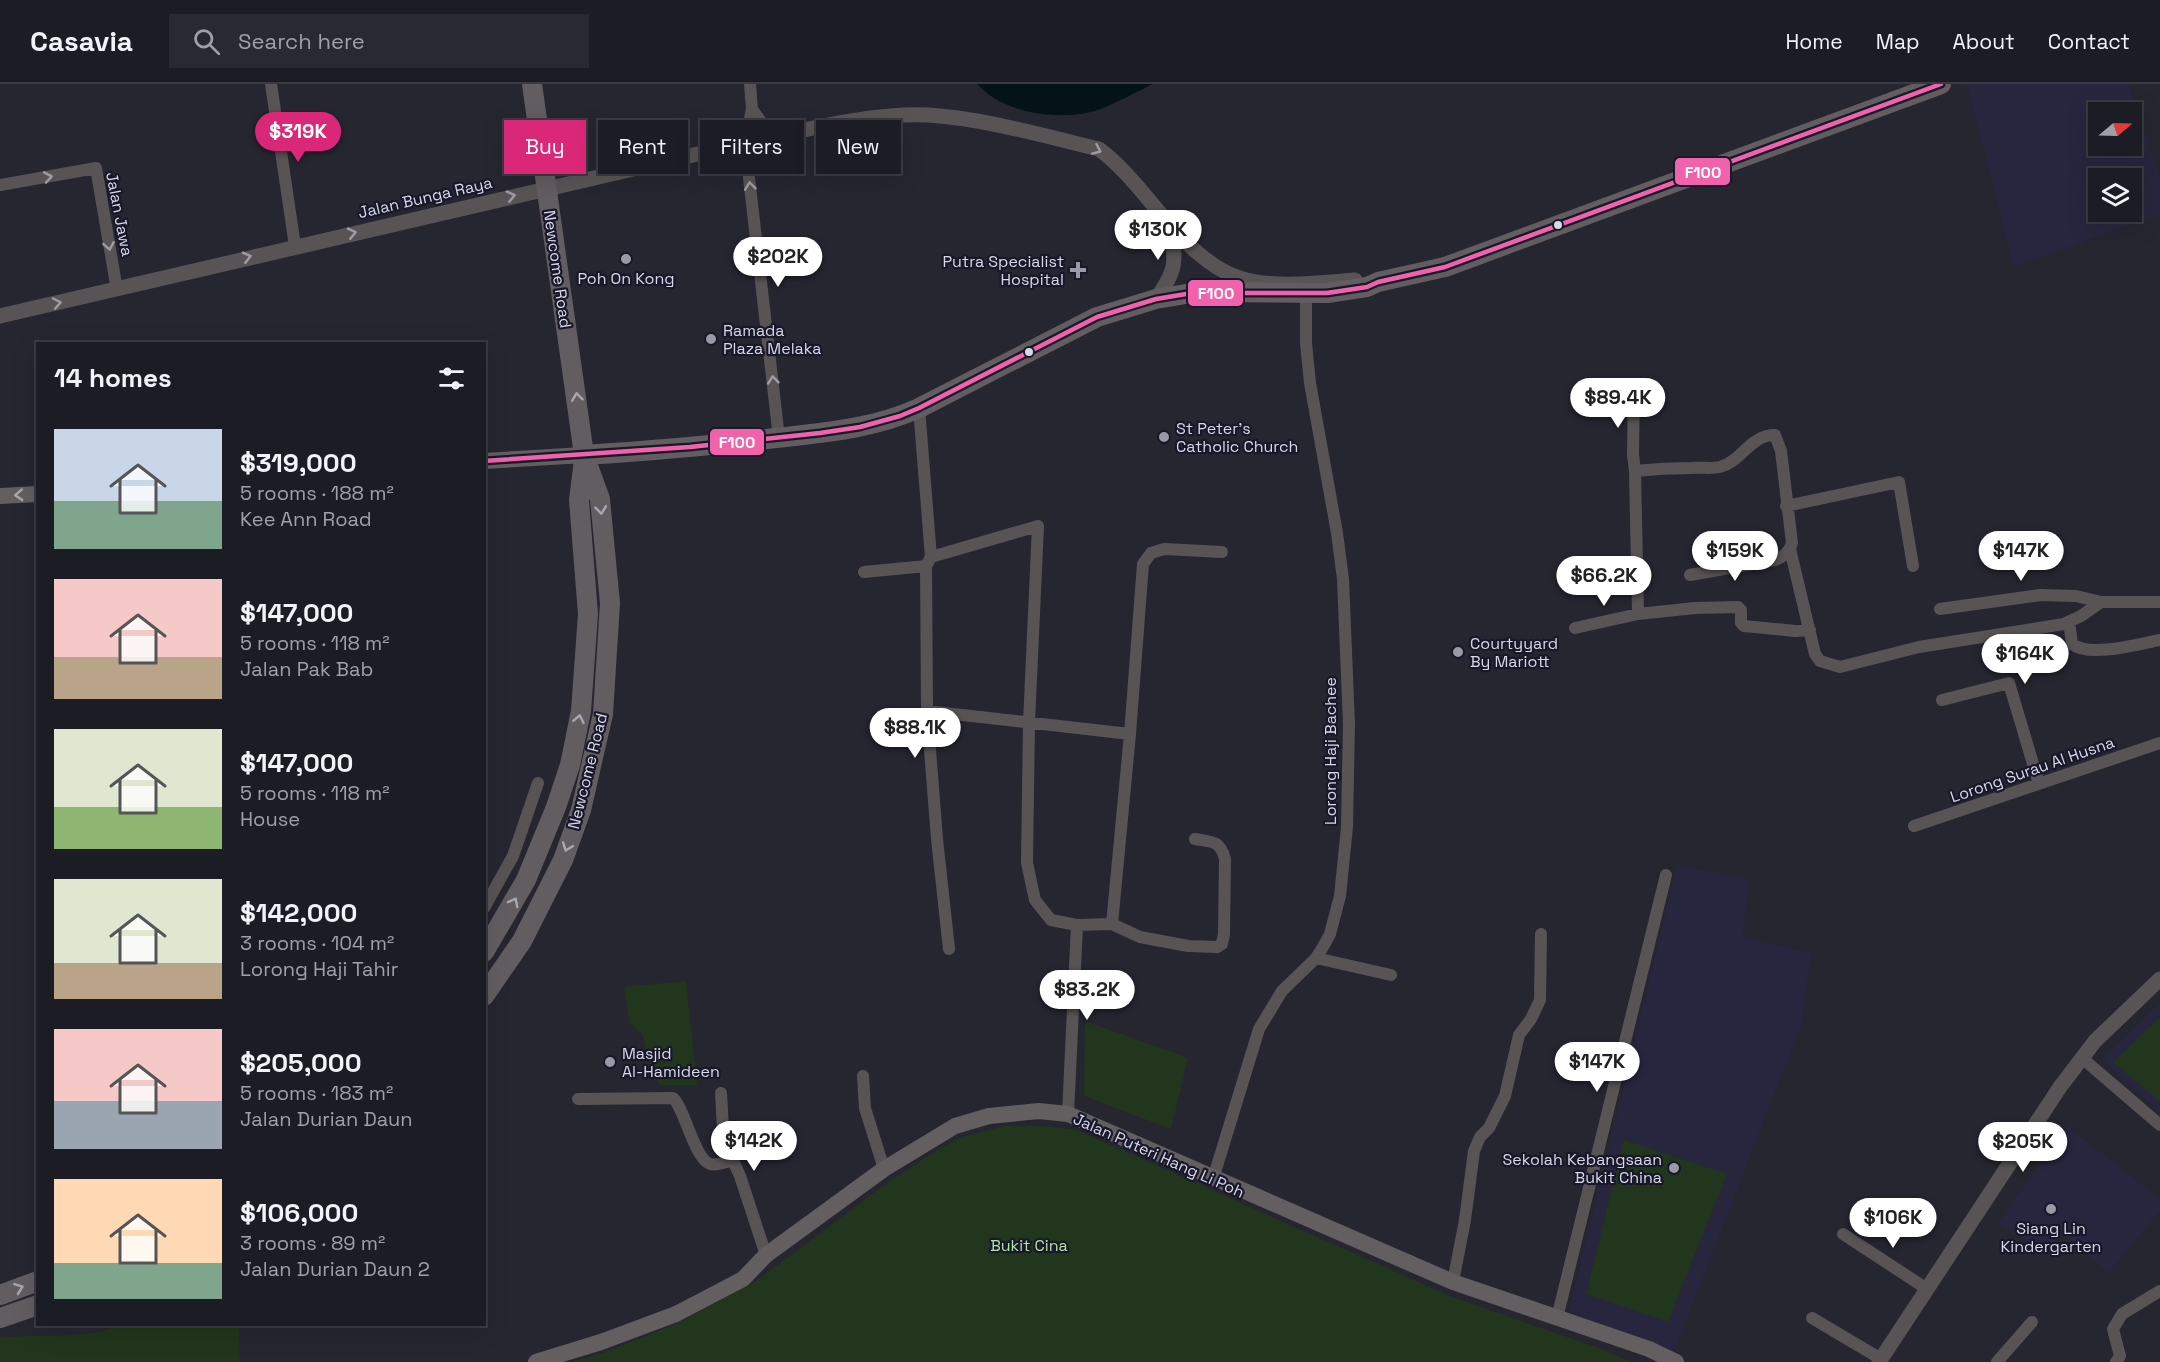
<!DOCTYPE html>
<html lang="en">
<head>
<meta charset="utf-8">
<style>
	body { margin:0; font-family:"Space Grotesk",sans-serif; background:#292932; color:#f1f3f6; height:100vh; display:flex; flex-direction:column; font-size:22px; white-space:nowrap }
	* { box-sizing:border-box; margin:0 }
	p { font-size:20px; color:#a0a1a7 }
	.icon { flex:none; width:33px; height:33px; fill:none; stroke:currentColor; stroke-width:2; stroke-linecap:round; stroke-linejoin:round }
	.map { position:relative; flex:1; overflow:hidden }
	.drawer { position:absolute; left:36px; top:258px; width:450px; height:984px; display:flex; flex-direction:column; background:#1c1c25; border-radius:0px; box-shadow:0 6px 24px #0002,0 0 0 2px #3a3a42 }
	.drawer>* { flex:none }
	.top-card { position:absolute; left:504px; top:36px; width:570px; height:54px; display:flex; gap:12px }
	.needle { width:39px; rotate:71deg }
	.controls { position:absolute; left:2088px; top:18px; display:grid; gap:12px }
	.controls a { display:grid; place-items:center; width:54px; height:54px; border-radius:0px; background:#1c1c25; box-shadow:0 6px 24px #0002,0 0 0 2px #3a3a42; font-size:30px }
	.price { position:absolute; translate:-50% -51px; padding:0 14px; border-radius:21px; background:#fff; color:#222; font-size:20px; line-height:39px; filter:drop-shadow(0 2px 3px #0008) }
	.price::after { content:''; position:absolute; left:50%; top:36px; width:18px; height:14px; margin-left:-9px; background:inherit; clip-path:polygon(0 0,100% 0,50% 100%) }
	.price.current { background:#db2777; color:#fff }
	ul { padding:0; list-style:none }
	li { display:flex; align-items:center; gap:18px; height:150px; padding:0 18px }
	li span { display:grid; place-items:center; flex:none; width:168px; height:120px; border-radius:0px; color:#555 }
	li>.icon { margin-inline-start:auto }
	span .icon { width:72px; height:72px; fill:#fffc; stroke-width:1 }
	li b { font-size:26px }
	h2 { display:flex; justify-content:space-between; align-items:center; height:72px; padding:0 18px; font-size:26px }
	.tag { padding:0 21px; border-radius:0px; background:#1c1c25; box-shadow:0 6px 24px #0002,0 0 0 2px #3a3a42; font-size:21px; line-height:54px }
	.tag.current { background:#db2777; color:#fff }
	header { display:flex; align-items:center; gap:36px; box-sizing:border-box; height:84px; padding:0 30px; background:#1c1c25; border-bottom:2px solid #3a3a42 }
	header strong { font-size:28px }
	nav { display:flex; gap:33px; margin-inline-start:auto; font-size:21px }
	.search { width:420px; height:54px; background:#292932; display:flex; align-items:center; gap:15px; box-sizing:border-box; padding:0 21px; border-radius:0px; color:#a0a1a7; font-size:22px }
	.map>svg:first-child { display:block }
</style>
</head>
<body>
<header>
<strong>Casavia</strong>
<div class="search"><svg class="icon" aria-label="search" viewBox="0 0 24 24"><circle cx="10" cy="10" r="6"/><path d="M15 15l6 6"/></svg>Search here</div>
<nav><a>Home</a><a>Map</a><a>About</a><a>Contact</a></nav>
</header>
<div class="map">
<svg width="2160" height="1278" viewBox="0 0 2160 1278">
	<rect width="100%" height="100%" fill="#262631"/>
	<path fill="#27263e" fill-rule="evenodd" d="M 1967,0 L 2128,0 L 2160,92 L 2160,130 L 2014,182 ZM 2132,28 L 2132,62 L 2098,62 L 2098,28 ZM 2132,94 L 2132,128 L 2098,128 L 2098,94 Z
		M 1677,781 L 1749,795 L 1742,853 L 1811,869 L 1801,941 L 1674,1267 L 1569,1228 Z
		M 2160,919 L 2160,1029 L 2102,975 Z
		M 2067,1042 L 2160,1115 L 2160,1127 L 2108,1189 L 2061,1148 L 2044,1170 L 1998,1139 Z"/>
	<path fill="#21361c" d="M 686,897 L 697,1001 L 660,1001 L 651,985 L 643,951 L 630,939 L 624,903 Z
		M 2160,933 L 2160,1018 L 2113,978 Z
		M 1085,937 L 1188,974 L 1171,1045 L 1084,1012 Z
		M 1005,1042 L 1046,1042 L 1077,1046 L 1450,1212 L 1604,1266 L 1630,1278 L 571,1278 L 603,1269 L 678,1239 L 762,1193 L 880,1104 L 934,1068 L 961,1053 Z
		M 1624,1056 L 1727,1090 L 1668,1238 L 1586,1210 Z
		M 123,1240 L 239,1241 L 240,1278 L 0,1278 L 0,1254 C 41,1249 84,1257 123,1240 Z"/>
	<path fill="#041318" d="M 977,0 L 1153,0 C 1134,9 1117,19 1098,26 C 1061,38 1004,30 977,0 Z"/>
	<g fill="none" stroke-linecap="round" stroke-linejoin="round">
		<path stroke="#585456" stroke-width="12" d="M 271,0 L 295,162
			M 750,0 L 752,25 L 745,59 L 779,354
			M 752,25 C 761,38 766,46 781,51
			M 0,101 L 96,84 L 117,206
			M 1634,302 L 1633,371 L 1635,387 L 1638,530
			M 919,324 L 931,473
			M 1635,387 C 1654,385 1672,384 1691,384 C 1700,383 1711,385 1720,383 C 1742,377 1750,351 1775,351 L 1781,367 L 1792,459 C 1789,469 1784,472 1775,476 L 1690,491
			M 1786,422 L 1899,398 L 1913,482
			M 1790,465 L 1815,570 L 1820,577 L 1840,583 L 1919,563 L 2064,540 L 2081,532 L 2101,518 L 2160,518
			M 926,482 L 927,627 L 937,755 L 949,865
			M 864,488 L 926,482 L 931,473 L 1038,442 L 1029,638 L 1027,779 L 1035,816 L 1051,836 L 1077,841 L 1112,840 L 1140,853 L 1188,862 L 1217,863 L 1222,860 L 1224,850 L 1225,775 C 1220,756 1212,758 1195,755
			M 1940,525 L 2040,511 L 2076,512 L 2101,518
			M 2069,538 L 2072,560 C 2089,574 2139,560 2160,556
			M 1575,544 L 1638,530 L 1695,524 L 1738,523 L 1741,526 L 1741,539 L 1744,542 L 1795,547 L 1810,546
			M 1942,616 L 2009,599 L 2039,700
			M 927,627 L 1130,650
			M 1914,742 L 2160,659
			M 484,824 L 513,772 L 538,699
			M 1112,840 L 1130,650 L 1143,480 L 1151,469 L 1164,465 L 1222,468
			M 1316,874 L 1391,891
			M 2082,974 L 2160,1041
			M 863,992 L 865,1024 L 884,1085
			M 721,1009 L 723,1045 L 726,1061 L 740,1092 L 766,1171
			M 578,1015 L 673,1014 C 685,1025 694,1074 710,1080 C 716,1082 726,1078 733,1076
			M 1068,1030 L 1077,841
			M 1213,1095 L 1259,945 L 1282,907 L 1316,874 L 1323,863 L 1330,850 L 1340,812 L 1347,743 L 1349,640 L 1343,495 L 1337,449 L 1310,299 L 1306,259 L 1306,203
			M 1843,1150 L 1927,1205
			M 1453,1198 L 1465,1136 L 1474,1067 L 1480,1053 L 1489,1044 L 1505,1012 L 1519,951 L 1531,935 L 1540,916 L 1541,850
			M 1557,1234 L 1666,791
			M 1812,1234 L 1881,1275
			M 1997,1278 L 2032,1238
			M 2116,1278 L 2120,1272 L 2113,1245 L 2122,1230 L 2160,1207"/>
		<path stroke="#585456" stroke-width="15" d="M 1156,215 C 1177,186 1176,178 1171,143
			M 0,232 L 745,59 C 802,47 872,28 929,31 C 987,35 1044,52 1099,65 C 1127,86 1148,116 1171,142 C 1185,159 1211,183 1232,191 C 1263,206 1321,199 1355,196
			M 1879,1278 L 2060,1003 L 2095,957 L 2160,895"/>
		<path stroke="#635f61" stroke-width="16" d="M 484,377 L 584,371
			M 0,412 L 38,410
			M 536,1278 L 601,1258 L 676,1230 L 743,1195 L 766,1171 L 884,1085 L 955,1042 L 989,1032 L 1039,1027 L 1068,1030 L 1453,1198 L 1649,1265 L 1676,1278"/>
		<path stroke="#625d61" stroke-width="20" d="M 584,371 C 646,367 706,362 767,355 C 819,349 871,346 919,324 L 1097,233 L 1156,215 L 1192,209 L 1225,208 L 1327,209 L 1367,203 L 1378,198 L 1445,183 L 1941,0
			M 484,868 L 526,796 L 556,723 L 570,681 L 581,627 L 588,530 L 579,416 L 584,376
			M 484,912 L 522,857 L 563,776 L 581,726 L 603,630 L 610,519 L 600,415 L 584,371 L 532,0
			M 0,1211 L 38,1197
			M 0,1234 L 38,1221"/>
		<g stroke="#19182b" stroke-width="9">
			<path id="bus-1" d="M 484,377 L 690,363 L 820,349 L 860,343 L 900,332 L 919,324 L 1097,233 L 1156,215 L 1192,209 L 1327,209 L 1367,203 L 1378,198 L 1445,183 L 1941,0"/>
		</g>
		<use href="#bus-1" stroke="#f063ab" stroke-width="4.5"/>
	</g>
	<defs><path id="oneway-chevron" d="M-2-3.5L2.5 0L-2 3.5" fill="none" stroke-width="1.6" stroke-linecap="round" stroke-linejoin="round" transform="scale(1.5)"/></defs>
	<g stroke="#9e9da5">
		<use href="#oneway-chevron" transform="translate(1097 66) rotate(24)"/>
		<use href="#oneway-chevron" transform="translate(48 93) rotate(-10)"/>
		<use href="#oneway-chevron" transform="translate(750 102) rotate(-97)"/>
		<use href="#oneway-chevron" transform="translate(511 112) rotate(-13)"/>
		<use href="#oneway-chevron" transform="translate(352 149) rotate(-13)"/>
		<use href="#oneway-chevron" transform="translate(109 162) rotate(80)"/>
		<use href="#oneway-chevron" transform="translate(247 173) rotate(-14)"/>
		<use href="#oneway-chevron" transform="translate(57 219) rotate(-12)"/>
		<use href="#oneway-chevron" transform="translate(773 296) rotate(-96)"/>
	</g>
	<g stroke="#a9a7b1">
		<use href="#oneway-chevron" transform="translate(577 313) rotate(-97)"/>
		<use href="#oneway-chevron" transform="translate(601 426) rotate(83)"/>
		<use href="#oneway-chevron" transform="translate(579 635) rotate(-79)"/>
		<use href="#oneway-chevron" transform="translate(567 763) rotate(110)"/>
		<use href="#oneway-chevron" transform="translate(514 818) rotate(-62)"/>
		<use href="#oneway-chevron" transform="translate(19 1204) rotate(-20)"/>
	</g>
	<use stroke="#a9a8b1" href="#oneway-chevron" transform="translate(19 411) rotate(177)"/>
	<g fill="#d8d8e6" stroke="#19182b" stroke-width="2">
		<circle cx="1558" cy="141" r="5"/>
		<circle cx="1029" cy="268" r="5"/>
	</g>
	<g fill="#9a9aa7" stroke="#19182b" stroke-width="2">
		<circle cx="626" cy="175" r="6"/>
		<path d="M1075 177h6v6h6v6h-6v6h-6v-6h-6v-6h6z"/>
		<circle cx="711" cy="255" r="6"/>
		<circle cx="1164" cy="353" r="6"/>
		<circle cx="1458" cy="568" r="6"/>
		<circle cx="610" cy="978" r="6"/>
		<circle cx="1674" cy="1084" r="6"/>
		<circle cx="2051" cy="1125" r="6"/>
	</g>
	<g text-anchor="middle" stroke-width="4.5" stroke-linejoin="round" paint-order="stroke">
		<g font-size="16" fill="#d8d8e6" stroke="#19182b">
			<text transform="translate(425 113) rotate(-13)" y="6">Jalan Bunga Raya</text>
			<text transform="translate(120 130) rotate(79)" y="6">Jalan Jawa</text>
			<text transform="translate(558 185) rotate(82)" y="6">Newcome Road</text>
			<text transform="translate(1330 667) rotate(-90)" y="6">Lorong Haji Bachee</text>
			<text transform="translate(2032 685) rotate(-19)" y="6">Lorong Surau Al Husna</text>
			<text transform="translate(587 687) rotate(-76)" y="6">Newcome Road</text>
			<text transform="translate(1159 1071) rotate(24)" y="6">Jalan Puteri Hang Li Poh</text>
		</g>
		<g font-size="16" fill="#d8d8e6" stroke="#19182b" text-anchor="start">
			<text x="1064" y="183" text-anchor="end">Putra Specialist<tspan x="1064" dy="18">Hospital</tspan></text>
			<text x="626" y="200" text-anchor="middle">Poh On Kong</text>
			<text x="723" y="252">Ramada<tspan x="723" dy="18">Plaza Melaka</tspan></text>
			<text x="1176" y="350">St Peter's<tspan x="1176" dy="18">Catholic Church</tspan></text>
			<text x="1470" y="565">Courtyyard<tspan x="1470" dy="18">By Mariott</tspan></text>
			<text x="622" y="975">Masjid<tspan x="622" dy="18">Al-Hamideen</tspan></text>
			<text x="1662" y="1081" text-anchor="end">Sekolah Kebangsaan<tspan x="1662" dy="18">Bukit China</tspan></text>
			<text x="2051" y="1150" text-anchor="middle">Siang Lin<tspan x="2051" dy="18">Kindergarten</tspan></text>
		</g>
		<g font-size="16" fill="#b0e2a3" stroke="#19182b">
			<text x="1029" y="1167">Bukit Cina</text>
		</g>
	</g>
	<g stroke="#19182b" stroke-width="2">
		<rect x="1674" y="73" width="57" height="29" rx="6" fill="#f063ab"/>
		<rect x="1187" y="195" width="57" height="28" rx="6" fill="#f063ab"/>
		<rect x="709" y="344" width="56" height="28" rx="6" fill="#f063ab"/>
	</g>
	<g font-size="16" text-anchor="middle" font-weight="bold" fill="#fff">
		<text x="1703" y="94">F100</text>
		<text x="1216" y="215">F100</text>
		<text x="737" y="364">F100</text>
	</g>
</svg>
<div class="controls">
<a><svg class="needle" viewBox="-14 -14 28 28"><path d="M0-13l5 13h-10z" fill="#e53935"/><path d="M0 13l5-13h-10z" fill="#a0a1a7"/></svg></a>
<a><svg class="icon" aria-label="layers" viewBox="0 0 24 24"><path d="M12 4l9 5-9 5-9-5zM3 14l9 5 9-5"/></svg></a>
</div>
<b class="price current" style="left:298px;top:79px">$319K</b>
<b class="price" style="left:1158px;top:177px">$130K</b>
<b class="price" style="left:778px;top:204px">$202K</b>
<b class="price" style="left:1618px;top:345px">$89.4K</b>
<b class="price" style="left:1735px;top:498px">$159K</b>
<b class="price" style="left:2021px;top:498px">$147K</b>
<b class="price" style="left:1604px;top:523px">$66.2K</b>
<b class="price" style="left:2025px;top:601px">$164K</b>
<b class="price" style="left:915px;top:675px">$88.1K</b>
<b class="price" style="left:1087px;top:937px">$83.2K</b>
<b class="price" style="left:1597px;top:1009px">$147K</b>
<b class="price" style="left:754px;top:1088px">$142K</b>
<b class="price" style="left:2023px;top:1089px">$205K</b>
<b class="price" style="left:1893px;top:1165px">$106K</b>
<div class="top-card">
<a class="tag current">Buy</a>
<a class="tag">Rent</a>
<a class="tag">Filters</a>
<a class="tag">New</a>
</div>
<section class="drawer">
<h2>14 homes<svg class="icon" aria-label="filters" viewBox="0 0 24 24"><path d="M4 7h16M4 17h16"/><circle cx="9" cy="7" r="2"/><circle cx="15" cy="17" r="2"/></svg></h2>
<ul>
<li><span style="background:linear-gradient(#c9d6e8 60%,#7fa58c 0)"><svg class="icon" aria-label="home" viewBox="0 0 24 24"><path d="M3 11l9-7 9 7M6 9v11h12V9"/></svg></span><div><b>$319,000</b><p>5 rooms · 188 m²</p><p>Kee Ann Road</p></div></li>
<li><span style="background:linear-gradient(#f6c9c9 65%,#b9a48a 0)"><svg class="icon" aria-label="home" viewBox="0 0 24 24"><path d="M3 11l9-7 9 7M6 9v11h12V9"/></svg></span><div><b>$147,000</b><p>5 rooms · 118 m²</p><p>Jalan Pak Bab</p></div></li>
<li><span style="background:linear-gradient(#dfe7d0 65%,#8fb573 0)"><svg class="icon" aria-label="home" viewBox="0 0 24 24"><path d="M3 11l9-7 9 7M6 9v11h12V9"/></svg></span><div><b>$147,000</b><p>5 rooms · 118 m²</p><p>House</p></div></li>
<li><span style="background:linear-gradient(#dfe7d0 70%,#b9a48a 0)"><svg class="icon" aria-label="home" viewBox="0 0 24 24"><path d="M3 11l9-7 9 7M6 9v11h12V9"/></svg></span><div><b>$142,000</b><p>3 rooms · 104 m²</p><p>Lorong Haji Tahir</p></div></li>
<li><span style="background:linear-gradient(#f6c9c9 60%,#9aa5b1 0)"><svg class="icon" aria-label="home" viewBox="0 0 24 24"><path d="M3 11l9-7 9 7M6 9v11h12V9"/></svg></span><div><b>$205,000</b><p>5 rooms · 183 m²</p><p>Jalan Durian Daun</p></div></li>
<li><span style="background:linear-gradient(#ffd9b3 70%,#7fa58c 0)"><svg class="icon" aria-label="home" viewBox="0 0 24 24"><path d="M3 11l9-7 9 7M6 9v11h12V9"/></svg></span><div><b>$106,000</b><p>3 rooms · 89 m²</p><p>Jalan Durian Daun 2</p></div></li>
</ul>
</section>
</div>
</body>
</html>
